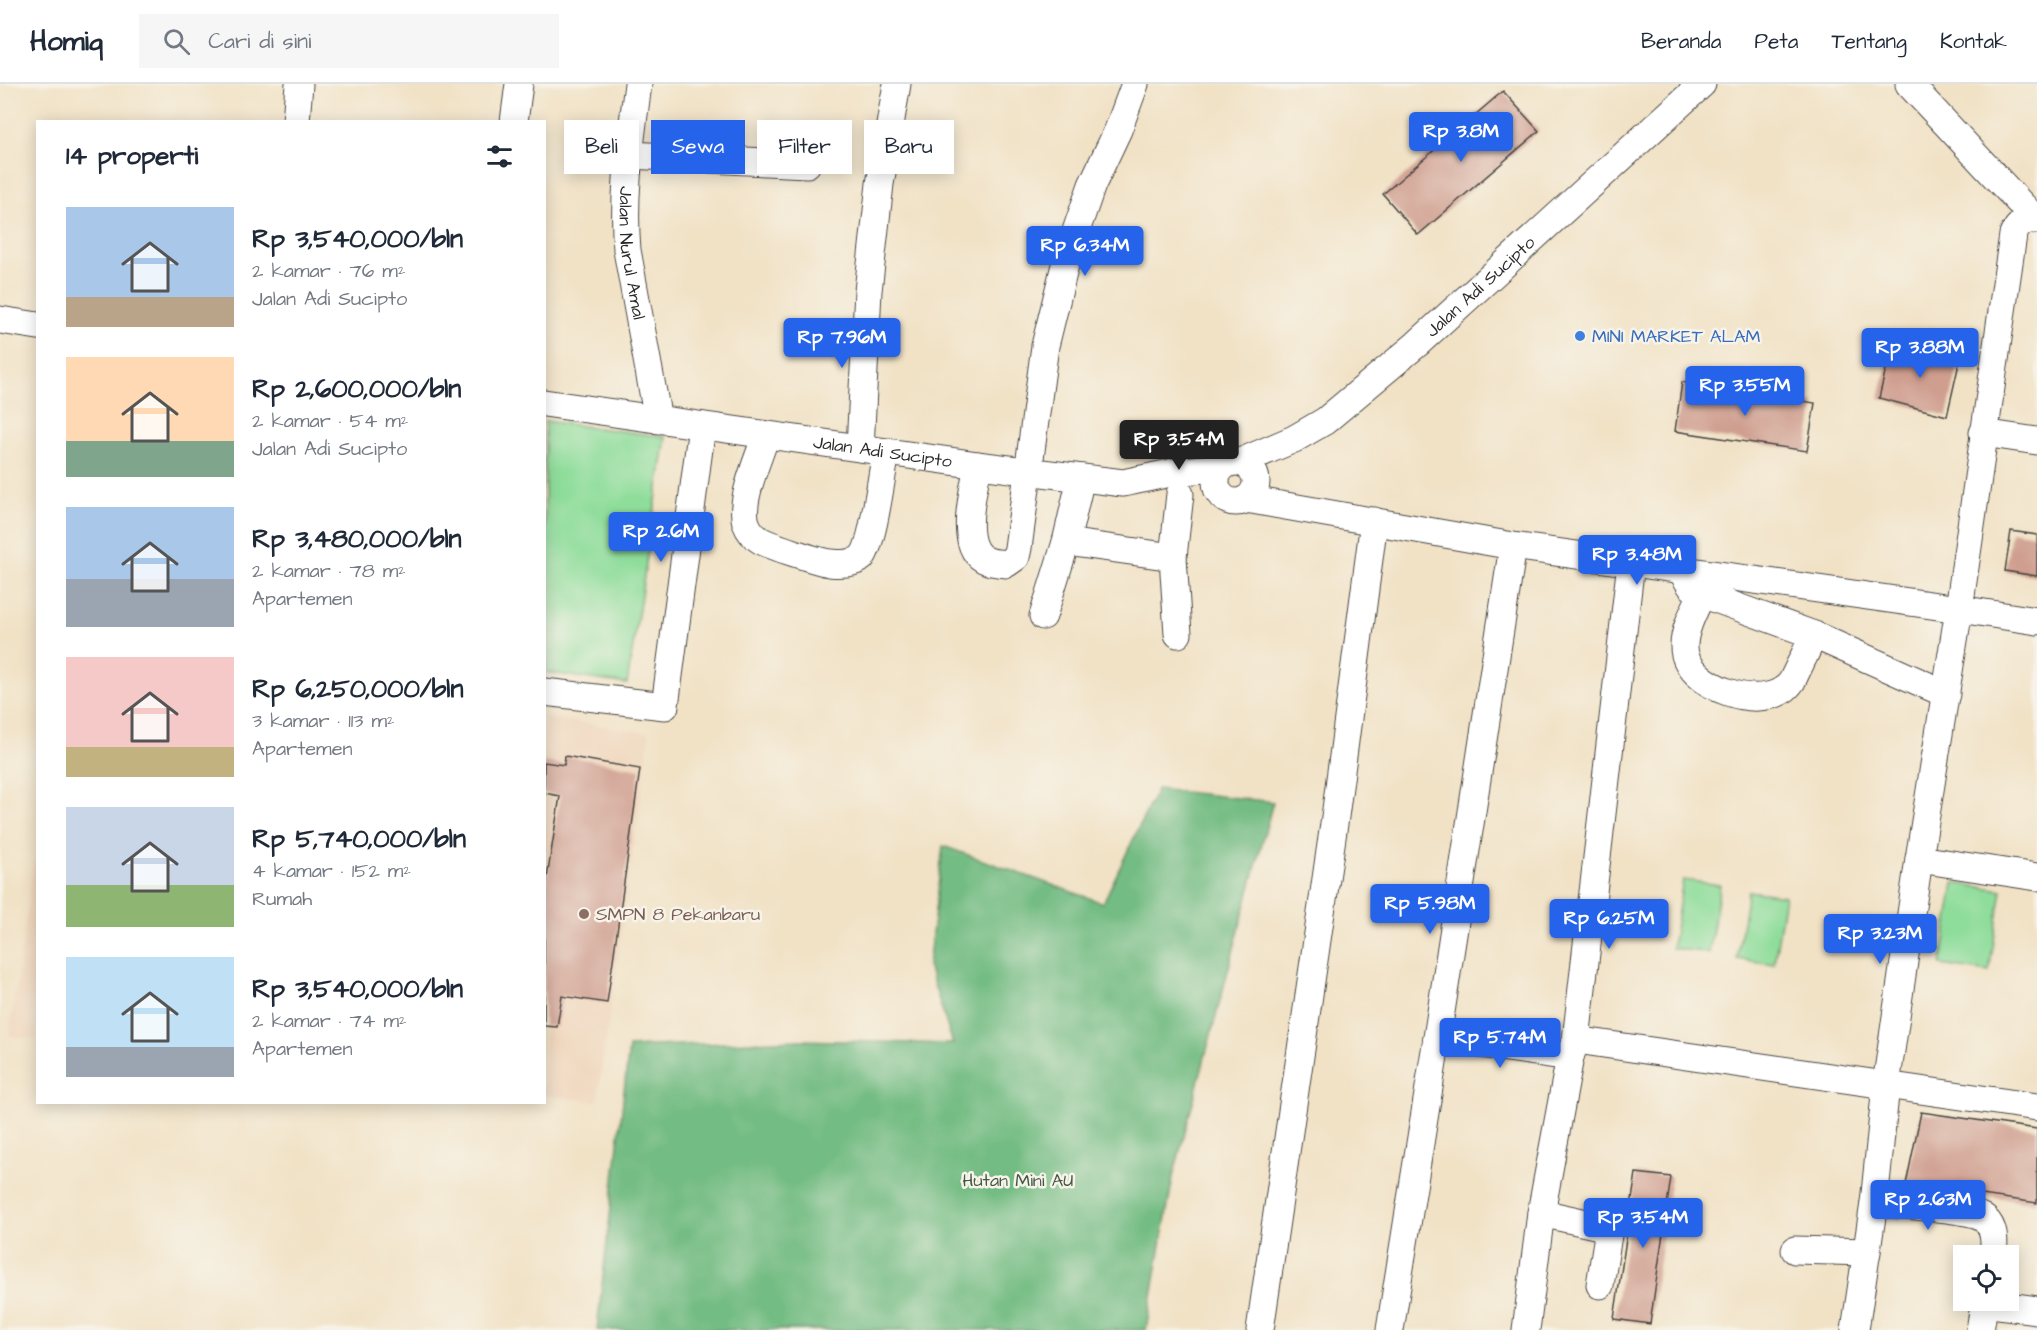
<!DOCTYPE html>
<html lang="id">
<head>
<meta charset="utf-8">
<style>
	body { margin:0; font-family:"Architects Daughter",sans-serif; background:#f6f6f7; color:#1f2937; height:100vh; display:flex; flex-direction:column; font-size:22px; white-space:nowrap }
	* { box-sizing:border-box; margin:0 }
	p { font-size:20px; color:#747a83 }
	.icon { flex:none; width:33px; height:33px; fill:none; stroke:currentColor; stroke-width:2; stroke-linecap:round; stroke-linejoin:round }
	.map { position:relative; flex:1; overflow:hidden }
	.details { position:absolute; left:36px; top:36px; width:510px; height:984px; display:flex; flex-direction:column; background:#fff; border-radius:0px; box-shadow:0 3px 15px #0003 }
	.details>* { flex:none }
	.banner { position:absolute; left:564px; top:36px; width:570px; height:54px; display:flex; gap:12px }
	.buttons { position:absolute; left:1953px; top:1161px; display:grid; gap:12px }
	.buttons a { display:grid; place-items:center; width:66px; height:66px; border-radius:0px; background:#fff; box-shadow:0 3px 15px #0003; font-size:30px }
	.price { position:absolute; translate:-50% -51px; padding:0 14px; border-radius:6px; background:#2563eb; color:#fff; font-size:20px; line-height:39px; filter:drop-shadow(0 2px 3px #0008) }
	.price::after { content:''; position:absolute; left:50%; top:36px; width:18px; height:14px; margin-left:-9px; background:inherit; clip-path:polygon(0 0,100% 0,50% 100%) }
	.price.current { background:#222; color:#fff }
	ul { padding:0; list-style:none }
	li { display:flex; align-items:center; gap:18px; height:150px; padding:0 30px }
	li span { display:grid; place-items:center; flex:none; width:168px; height:120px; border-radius:0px; color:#555 }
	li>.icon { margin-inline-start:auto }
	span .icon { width:72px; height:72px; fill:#fffc; stroke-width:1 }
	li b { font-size:26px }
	h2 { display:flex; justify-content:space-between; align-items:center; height:72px; padding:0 30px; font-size:26px }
	.pill { padding:0 21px; border-radius:0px; background:#fff; box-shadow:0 3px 15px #0003; font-size:21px; line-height:54px }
	.pill.current { background:#2563eb; color:#fff }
	header { display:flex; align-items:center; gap:36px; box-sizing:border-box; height:84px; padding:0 30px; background:#fff; border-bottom:2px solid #e0e1e3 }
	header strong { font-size:28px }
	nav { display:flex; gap:33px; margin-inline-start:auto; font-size:21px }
	.search { width:420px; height:54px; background:#f6f6f7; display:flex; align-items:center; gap:15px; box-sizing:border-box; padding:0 21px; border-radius:0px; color:#747a83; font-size:22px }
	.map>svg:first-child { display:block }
</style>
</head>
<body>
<header>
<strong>Homiq</strong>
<div class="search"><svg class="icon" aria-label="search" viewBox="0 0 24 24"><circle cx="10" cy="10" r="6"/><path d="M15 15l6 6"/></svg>Cari di sini</div>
<nav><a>Beranda</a><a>Peta</a><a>Tentang</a><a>Kontak</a></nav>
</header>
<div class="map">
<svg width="2037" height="1246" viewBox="0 0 2037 1246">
	<rect width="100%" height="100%" fill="#f7f3e8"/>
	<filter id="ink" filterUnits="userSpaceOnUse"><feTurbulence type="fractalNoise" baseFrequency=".0167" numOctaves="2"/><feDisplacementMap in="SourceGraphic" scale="12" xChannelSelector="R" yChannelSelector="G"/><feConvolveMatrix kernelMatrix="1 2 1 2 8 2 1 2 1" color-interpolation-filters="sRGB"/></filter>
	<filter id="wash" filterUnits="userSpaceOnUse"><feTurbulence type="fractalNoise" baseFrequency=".008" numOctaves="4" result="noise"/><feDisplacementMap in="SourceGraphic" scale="24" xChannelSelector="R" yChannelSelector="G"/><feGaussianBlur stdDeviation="1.35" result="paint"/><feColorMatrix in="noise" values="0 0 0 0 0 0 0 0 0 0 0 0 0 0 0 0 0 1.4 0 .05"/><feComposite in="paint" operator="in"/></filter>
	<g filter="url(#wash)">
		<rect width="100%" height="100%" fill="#f1e2c6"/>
		<path fill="#f0d6bc" d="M 544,633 L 650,649 L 597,1018 L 545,1011 Z
			M 37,758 L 37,955 L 9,952 Z"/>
		<path fill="#8fdd9b" stroke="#5d8463" stroke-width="1.5" d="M 545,337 L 666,353 L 627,600 L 545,588 Z
			M 1683,796 L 1720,801 L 1709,869 L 1672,864 Z
			M 1954,799 L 2002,806 L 1989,888 L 1941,881 Z
			M 1748,807 L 1785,812 L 1774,880 L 1737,875 Z"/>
		<path fill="#73bc83" stroke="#4f7457" stroke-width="1.5" d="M 1157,705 L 1273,718 L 1173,1093 L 1146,1246 L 597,1246 L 629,963 L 800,956 L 953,960 L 928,882 L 943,762 L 1103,819 Z"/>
		<g id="blocks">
			<path fill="#cf9e8f" d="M 1503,7 L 1539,47 L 1418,151 L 1383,110 Z
				M 1892,259 L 1960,275 L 1947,332 L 1879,314 Z
				M 1682,298 L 1815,319 L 1807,367 L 1675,347 Z
				M 2011,447 L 2037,451 L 2037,492 L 2005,487 Z
				M 565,672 L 640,685 L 607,919 L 562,912 L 557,943 L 544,942 L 544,813 L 560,712 L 544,709 L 544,678 L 564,681 Z
				M 1921,1028 L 2037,1045 L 2037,1119 L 1906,1100 Z
				M 1636,1089 L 1671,1093 L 1650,1240 L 1614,1235 Z"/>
		</g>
	</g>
	<g filter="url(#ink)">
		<use href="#blocks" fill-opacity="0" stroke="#494642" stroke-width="1.5"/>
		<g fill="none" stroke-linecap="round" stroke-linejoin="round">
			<g stroke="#494642" stroke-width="29">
				<g id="minor">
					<path id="s1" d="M 638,0 C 631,55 622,110 627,166 L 658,336"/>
					<path d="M 1909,0 L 2035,135"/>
					<path d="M 296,38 L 299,0"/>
					<path d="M 514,38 L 519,0"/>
					<path d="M 629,71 L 807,80"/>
					<path d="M 0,236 L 38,242"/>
					<path id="s2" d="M 544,319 L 978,381 L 1123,399 L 1175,388 L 1222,383"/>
					<path d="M 1983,349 L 2037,357"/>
					<path d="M 766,351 C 759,374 739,416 746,439 C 749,447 753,452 760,456 C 768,461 820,478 830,479 C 838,480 855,480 861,474 C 873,463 882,388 886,368"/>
					<path d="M 860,364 L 868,207 L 880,100 L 897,0"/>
					<path id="s3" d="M 1240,378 L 1294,355 L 1325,337 L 1417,260 L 1702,0"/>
					<circle cx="1236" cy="398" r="20"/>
					<path d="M 978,381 C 974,405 956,466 988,477 C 993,479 1000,479 1006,480 L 1016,473 L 1018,464 L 1045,262 L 1067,173 L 1092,101 L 1118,46 L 1135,0"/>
					<path d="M 1246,415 L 1513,462 L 1959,525 L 2037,537"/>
					<path d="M 1066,458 L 1173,473"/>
					<path d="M 1681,486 L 1691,502 L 1702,510 L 1814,551 L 1946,610"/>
					<path d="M 1702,510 C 1695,525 1684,545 1684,562 C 1683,603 1768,633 1792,597 L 1814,551"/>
					<path d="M 1043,532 L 1066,458 L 1081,394"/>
					<path d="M 1178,550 L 1173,473 L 1180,410"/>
					<path d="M 544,608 L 665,622 L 702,342"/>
					<path d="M 1919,775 L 2037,793"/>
					<path d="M 1437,954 L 1570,973"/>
					<path d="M 1576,956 L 2037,1023"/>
					<path d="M 1874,1119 C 1895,1121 1967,1124 1982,1133 C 1995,1141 1995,1158 1993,1172"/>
					<path d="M 1541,1129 L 1600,1142 L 1608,1151 L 1600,1201"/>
					<path d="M 1795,1166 L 1867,1168"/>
					<path d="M 1984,1219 L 2037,1226"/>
					<path d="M 1260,1246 L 1335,733 L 1374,437"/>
					<path d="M 1390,1246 L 1437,954 L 1513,462"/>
					<path d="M 1526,1246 L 1541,1129 L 1570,973 L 1576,956 L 1631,478"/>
					<path d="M 1855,1246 L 1874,1119 L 1886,1001 L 1919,775 L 1959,525 L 2013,151 C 2018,140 2024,135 2037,136"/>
					<path d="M 1980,1246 L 1985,1216"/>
				</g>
			</g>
			<use href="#minor" stroke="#fff" stroke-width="27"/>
		</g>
	</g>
	<circle fill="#3f7fe0" stroke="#f7f3e8" stroke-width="2" cx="1580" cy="252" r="6"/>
	<circle fill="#8d6e63" stroke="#f7f3e8" stroke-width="2" cx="584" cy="830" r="6"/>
	<g text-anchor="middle" stroke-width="5" stroke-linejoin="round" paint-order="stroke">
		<g font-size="18" fill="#2b2b2b" stroke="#f7f3e8">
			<text dy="6" stroke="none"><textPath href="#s1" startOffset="170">Jalan Nurul Amal</textPath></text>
			<text dy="6" stroke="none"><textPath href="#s3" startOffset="300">Jalan Adi Sucipto</textPath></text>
			<text dy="6" stroke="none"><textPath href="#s2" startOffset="342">Jalan Adi Sucipto</textPath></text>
		</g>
		<g font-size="18" fill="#366cbe" stroke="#f7f3e8" text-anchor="start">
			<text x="1592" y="258">MINI MARKET ALAM</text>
		</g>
		<g font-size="18" fill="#785e54" stroke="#f7f3e8" text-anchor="start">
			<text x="596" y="836">SMPN 8 Pekanbaru</text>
		</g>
		<g font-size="18" fill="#445847" stroke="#f7f3e8">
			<text x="1018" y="1102">Hutan Mini AU</text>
		</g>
	</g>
</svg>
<div class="buttons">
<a><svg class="icon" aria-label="locate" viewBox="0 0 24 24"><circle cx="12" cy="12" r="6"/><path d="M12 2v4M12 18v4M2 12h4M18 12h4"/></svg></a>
</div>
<b class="price" style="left:1461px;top:79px">Rp 3.8M</b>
<b class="price" style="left:1085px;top:193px">Rp 6.34M</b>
<b class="price" style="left:842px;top:285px">Rp 7.96M</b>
<b class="price" style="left:1920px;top:295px">Rp 3.88M</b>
<b class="price" style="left:1745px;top:333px">Rp 3.55M</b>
<b class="price current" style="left:1179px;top:387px">Rp 3.54M</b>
<b class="price" style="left:661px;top:479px">Rp 2.6M</b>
<b class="price" style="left:1637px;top:502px">Rp 3.48M</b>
<b class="price" style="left:1430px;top:851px">Rp 5.98M</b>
<b class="price" style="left:1609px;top:866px">Rp 6.25M</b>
<b class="price" style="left:1880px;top:881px">Rp 3.23M</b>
<b class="price" style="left:1500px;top:985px">Rp 5.74M</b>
<b class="price" style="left:1928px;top:1147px">Rp 2.63M</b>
<b class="price" style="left:1643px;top:1165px">Rp 3.54M</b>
<div class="banner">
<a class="pill">Beli</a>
<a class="pill current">Sewa</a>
<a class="pill">Filter</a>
<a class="pill">Baru</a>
</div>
<section class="details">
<h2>14 properti<svg class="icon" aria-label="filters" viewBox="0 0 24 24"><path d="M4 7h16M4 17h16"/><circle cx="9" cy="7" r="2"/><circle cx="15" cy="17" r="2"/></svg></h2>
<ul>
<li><span style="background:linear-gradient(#a9c7e8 75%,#b9a48a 0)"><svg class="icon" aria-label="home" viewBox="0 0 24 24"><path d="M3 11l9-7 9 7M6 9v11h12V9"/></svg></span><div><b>Rp 3,540,000/bln</b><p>2 kamar · 76 m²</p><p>Jalan Adi Sucipto</p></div></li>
<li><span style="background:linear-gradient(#ffd9b3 70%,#7fa58c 0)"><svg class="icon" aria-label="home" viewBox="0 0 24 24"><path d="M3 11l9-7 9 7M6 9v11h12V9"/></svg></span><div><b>Rp 2,600,000/bln</b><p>2 kamar · 54 m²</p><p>Jalan Adi Sucipto</p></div></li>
<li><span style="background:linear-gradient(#a9c7e8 60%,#9aa5b1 0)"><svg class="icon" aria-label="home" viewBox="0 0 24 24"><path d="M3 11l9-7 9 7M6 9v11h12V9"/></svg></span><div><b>Rp 3,480,000/bln</b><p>2 kamar · 78 m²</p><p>Apartemen</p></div></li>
<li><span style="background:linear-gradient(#f6c9c9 75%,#c2b280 0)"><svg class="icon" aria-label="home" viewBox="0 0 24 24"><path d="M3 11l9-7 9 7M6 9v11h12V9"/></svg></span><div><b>Rp 6,250,000/bln</b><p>3 kamar · 113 m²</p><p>Apartemen</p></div></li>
<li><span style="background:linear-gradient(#c9d6e8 65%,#8fb573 0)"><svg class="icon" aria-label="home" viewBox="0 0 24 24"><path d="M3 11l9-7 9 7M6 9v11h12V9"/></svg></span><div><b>Rp 5,740,000/bln</b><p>4 kamar · 152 m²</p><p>Rumah</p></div></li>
<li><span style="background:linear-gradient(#bfe0f5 75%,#9aa5b1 0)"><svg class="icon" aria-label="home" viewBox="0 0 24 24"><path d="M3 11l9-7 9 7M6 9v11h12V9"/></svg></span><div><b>Rp 3,540,000/bln</b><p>2 kamar · 74 m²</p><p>Apartemen</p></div></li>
</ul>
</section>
</div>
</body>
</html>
